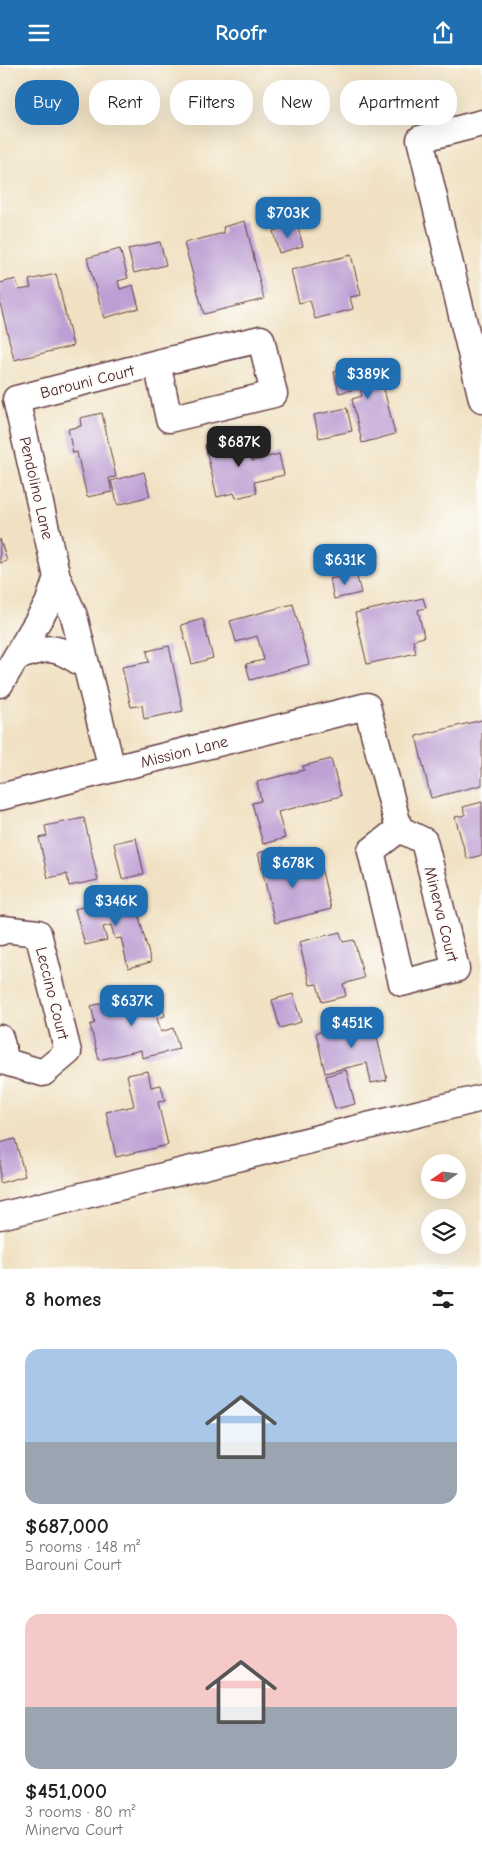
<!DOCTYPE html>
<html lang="en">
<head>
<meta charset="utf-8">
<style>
	body { margin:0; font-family:"Comic Neue",sans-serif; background:#f6f6f6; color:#202124; height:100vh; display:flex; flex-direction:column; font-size:19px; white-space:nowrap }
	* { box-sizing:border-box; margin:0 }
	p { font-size:16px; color:#757577 }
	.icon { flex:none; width:28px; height:28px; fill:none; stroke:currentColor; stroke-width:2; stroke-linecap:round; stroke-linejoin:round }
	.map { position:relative; height:1204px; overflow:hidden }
	.panel { display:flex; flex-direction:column; background:#fff; flex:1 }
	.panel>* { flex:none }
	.banner { position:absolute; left:15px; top:15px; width:452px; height:45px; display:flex; gap:10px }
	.needle { width:32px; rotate:256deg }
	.tools { position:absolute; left:421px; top:1089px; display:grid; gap:10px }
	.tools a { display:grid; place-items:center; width:45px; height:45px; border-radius:50%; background:#fff; box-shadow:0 5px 20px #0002; font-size:25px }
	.price { position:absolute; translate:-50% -42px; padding:0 11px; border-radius:10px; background:#1f6fb2; color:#fff; font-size:16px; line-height:32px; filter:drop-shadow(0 1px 2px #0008) }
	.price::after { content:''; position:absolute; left:50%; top:30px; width:15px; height:11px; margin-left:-8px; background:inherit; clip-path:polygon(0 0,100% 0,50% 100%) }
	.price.on { background:#222; color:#fff }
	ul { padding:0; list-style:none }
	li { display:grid; align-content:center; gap:10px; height:265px; padding:0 25px }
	li span { display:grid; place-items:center; height:155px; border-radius:15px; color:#555 }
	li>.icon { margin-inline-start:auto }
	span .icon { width:90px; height:90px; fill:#fffc; stroke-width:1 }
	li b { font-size:21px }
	h2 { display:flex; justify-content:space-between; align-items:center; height:60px; padding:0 25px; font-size:21px }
	.chip { padding:0 18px; border-radius:20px; background:#fff; box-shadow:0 5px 20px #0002; font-size:18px; line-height:45px }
	.chip.on { background:#1f6fb2; color:#fff }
	header { display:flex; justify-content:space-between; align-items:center; height:65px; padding:0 25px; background:#1f6fb2; color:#fff; font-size:22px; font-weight:700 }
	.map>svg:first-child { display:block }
</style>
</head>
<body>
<header><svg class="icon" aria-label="menu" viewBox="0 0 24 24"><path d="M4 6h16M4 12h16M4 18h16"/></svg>Roofr<svg class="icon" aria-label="share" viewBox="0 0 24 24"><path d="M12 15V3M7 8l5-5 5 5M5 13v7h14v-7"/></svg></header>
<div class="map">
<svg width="482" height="1204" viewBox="0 0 482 1204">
	<rect width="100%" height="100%" fill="#fdfcf7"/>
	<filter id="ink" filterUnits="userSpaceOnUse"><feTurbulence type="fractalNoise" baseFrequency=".02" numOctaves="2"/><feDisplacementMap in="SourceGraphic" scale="10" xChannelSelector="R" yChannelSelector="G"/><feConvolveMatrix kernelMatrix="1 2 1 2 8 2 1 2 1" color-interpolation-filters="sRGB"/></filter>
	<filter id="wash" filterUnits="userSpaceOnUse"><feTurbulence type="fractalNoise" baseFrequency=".0096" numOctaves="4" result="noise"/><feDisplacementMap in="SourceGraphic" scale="20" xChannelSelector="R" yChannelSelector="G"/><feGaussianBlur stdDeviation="1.12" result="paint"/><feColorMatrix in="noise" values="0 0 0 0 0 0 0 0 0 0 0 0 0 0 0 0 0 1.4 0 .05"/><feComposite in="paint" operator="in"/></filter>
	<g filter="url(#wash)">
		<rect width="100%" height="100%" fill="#f0e1c2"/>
		<g id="blocks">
			<path fill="#bb9ed3" d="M 245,156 L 264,234 L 204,249 L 184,178 L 224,168 L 223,162 Z
				M 297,159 L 303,181 L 279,188 L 273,166 Z
				M 160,177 L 166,200 L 134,208 L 128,184 Z
				M 120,184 L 128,213 L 118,216 L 120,224 L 133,220 L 139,243 L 104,253 L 87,193 Z
				M 351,190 L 361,230 L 350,232 L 353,244 L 315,254 L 310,235 L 299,238 L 291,205 Z
				M 56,209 L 73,281 L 14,295 L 0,238 L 0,218 L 16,214 L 19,225 L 31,223 L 29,215 Z
				M 377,296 L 395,369 L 362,378 L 352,334 L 362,331 L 360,323 L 339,328 L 334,307 Z
				M 347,343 L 352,366 L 319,373 L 314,350 Z
				M 102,348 L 116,412 L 109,413 L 112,427 L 87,432 L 77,387 L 73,388 L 68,364 L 81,361 L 80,353 Z
				M 246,371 L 252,396 L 279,389 L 284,410 L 254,417 L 257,428 L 236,433 L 234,428 L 217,432 L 205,380 Z
				M 144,407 L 150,431 L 118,440 L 111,416 Z
				M 0,474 L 7,496 L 0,498 Z
				M 356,508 L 361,528 L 334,534 L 330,514 Z
				M 423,533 L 426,543 L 418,545 L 424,572 L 413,575 L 416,588 L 367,599 L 355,548 Z
				M 293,539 L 309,599 L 250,615 L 246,599 L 264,595 L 257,571 L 236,577 L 230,556 Z
				M 203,554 L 213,593 L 192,599 L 181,560 Z
				M 169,581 L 183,646 L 144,654 L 142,640 L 131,642 L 122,602 L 149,597 L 147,586 Z
				M 482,655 L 482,720 L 431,733 L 416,671 Z
				M 331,694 L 341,731 L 278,747 L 285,773 L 263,779 L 252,738 L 261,736 L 257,717 L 304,705 L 303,701 Z
				M 482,737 L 482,790 L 467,794 L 455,752 L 465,750 L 463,742 Z
				M 84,753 L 98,815 L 69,821 L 67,809 L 48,813 L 39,773 L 47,771 L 45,761 Z
				M 136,773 L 144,809 L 122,814 L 114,778 Z
				M 278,783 L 285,811 L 321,802 L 331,844 L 275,858 L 258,788 Z
				M 133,829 L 151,897 L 128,903 L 121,873 L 115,874 L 111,860 L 103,862 L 107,875 L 85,880 L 75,844 Z
				M 340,867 L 343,877 L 354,875 L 364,913 L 343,919 L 346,931 L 322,937 L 317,919 L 310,920 L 299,877 Z
				M 159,924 L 165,951 L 157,953 L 161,967 L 173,963 L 179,984 L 142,993 L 141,985 L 99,995 L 90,960 L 95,958 L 91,941 Z
				M 293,929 L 301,957 L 280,963 L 272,935 Z
				M 373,955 L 387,1015 L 371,1018 L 367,998 L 325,1008 L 316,968 Z
				M 346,1005 L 355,1039 L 335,1044 L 326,1011 Z
				M 148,1006 L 151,1022 L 161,1020 L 165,1036 L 158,1037 L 168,1080 L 116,1092 L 106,1047 L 134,1041 L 127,1010 Z
				M 15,1074 L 25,1111 L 0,1118 L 0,1078 Z"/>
		</g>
	</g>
	<g filter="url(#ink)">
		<use href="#blocks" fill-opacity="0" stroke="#633c42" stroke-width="1"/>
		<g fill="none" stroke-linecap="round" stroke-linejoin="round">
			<g stroke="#633c42" stroke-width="29">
				<path id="minor" d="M 482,58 L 420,74 L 482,334
					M 16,592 C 52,581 55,580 86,601
					M 0,619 L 48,539 L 57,512
					M 112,704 L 74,551 L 57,512 L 16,334 L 157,298 L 169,354 L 274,329 L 261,274 L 157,298
					M 0,732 L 367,641 L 399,764 L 424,776 L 456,904 L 402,918 L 371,786 L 399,764
					M 0,867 L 3,864 L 38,868 L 68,987 L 43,1008 L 6,997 L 0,973
					M 0,1151 L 482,1033"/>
			</g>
			<use href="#minor" stroke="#fff" stroke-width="26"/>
		</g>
	</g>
	<g text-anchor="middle" stroke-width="4" stroke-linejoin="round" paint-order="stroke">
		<g font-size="16" fill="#4a1f2b" stroke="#fdfcf7">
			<text transform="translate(87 316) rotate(-14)" y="6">Barouni Court</text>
			<text transform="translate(37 423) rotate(77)" y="6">Pendolino Lane</text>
			<text transform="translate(184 686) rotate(-14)" y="6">Mission Lane</text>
			<text transform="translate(442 849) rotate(76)" y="6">Minerva Court</text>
			<text transform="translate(53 928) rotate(76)" y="6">Leccino Court</text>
		</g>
	</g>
</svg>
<div class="tools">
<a><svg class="needle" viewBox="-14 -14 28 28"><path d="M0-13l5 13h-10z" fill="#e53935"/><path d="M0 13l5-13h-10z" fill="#757577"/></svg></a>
<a><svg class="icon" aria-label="layers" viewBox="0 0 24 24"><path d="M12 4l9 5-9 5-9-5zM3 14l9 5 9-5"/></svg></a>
</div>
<b class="price" style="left:288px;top:174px">$703K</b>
<b class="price" style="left:368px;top:335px">$389K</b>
<b class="price on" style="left:239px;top:403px">$687K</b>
<b class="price" style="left:345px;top:521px">$631K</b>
<b class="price" style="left:293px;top:824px">$678K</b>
<b class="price" style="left:116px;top:862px">$346K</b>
<b class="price" style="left:132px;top:962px">$637K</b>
<b class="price" style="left:352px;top:984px">$451K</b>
<div class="banner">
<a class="chip on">Buy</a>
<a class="chip">Rent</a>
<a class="chip">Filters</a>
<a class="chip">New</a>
<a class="chip">Apartment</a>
</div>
</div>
<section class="panel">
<h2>8 homes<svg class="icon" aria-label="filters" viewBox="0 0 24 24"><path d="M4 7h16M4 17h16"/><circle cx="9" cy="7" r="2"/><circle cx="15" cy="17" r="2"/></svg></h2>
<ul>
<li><span style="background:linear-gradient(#a9c7e8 60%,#9aa5b1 0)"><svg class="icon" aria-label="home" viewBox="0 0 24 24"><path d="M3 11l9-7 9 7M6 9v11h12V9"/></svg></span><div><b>$687,000</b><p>5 rooms · 148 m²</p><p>Barouni Court</p></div></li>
<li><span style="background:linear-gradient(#f6c9c9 60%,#9aa5b1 0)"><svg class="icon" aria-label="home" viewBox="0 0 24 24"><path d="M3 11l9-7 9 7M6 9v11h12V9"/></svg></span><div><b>$451,000</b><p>3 rooms · 80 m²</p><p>Minerva Court</p></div></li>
</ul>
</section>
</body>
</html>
